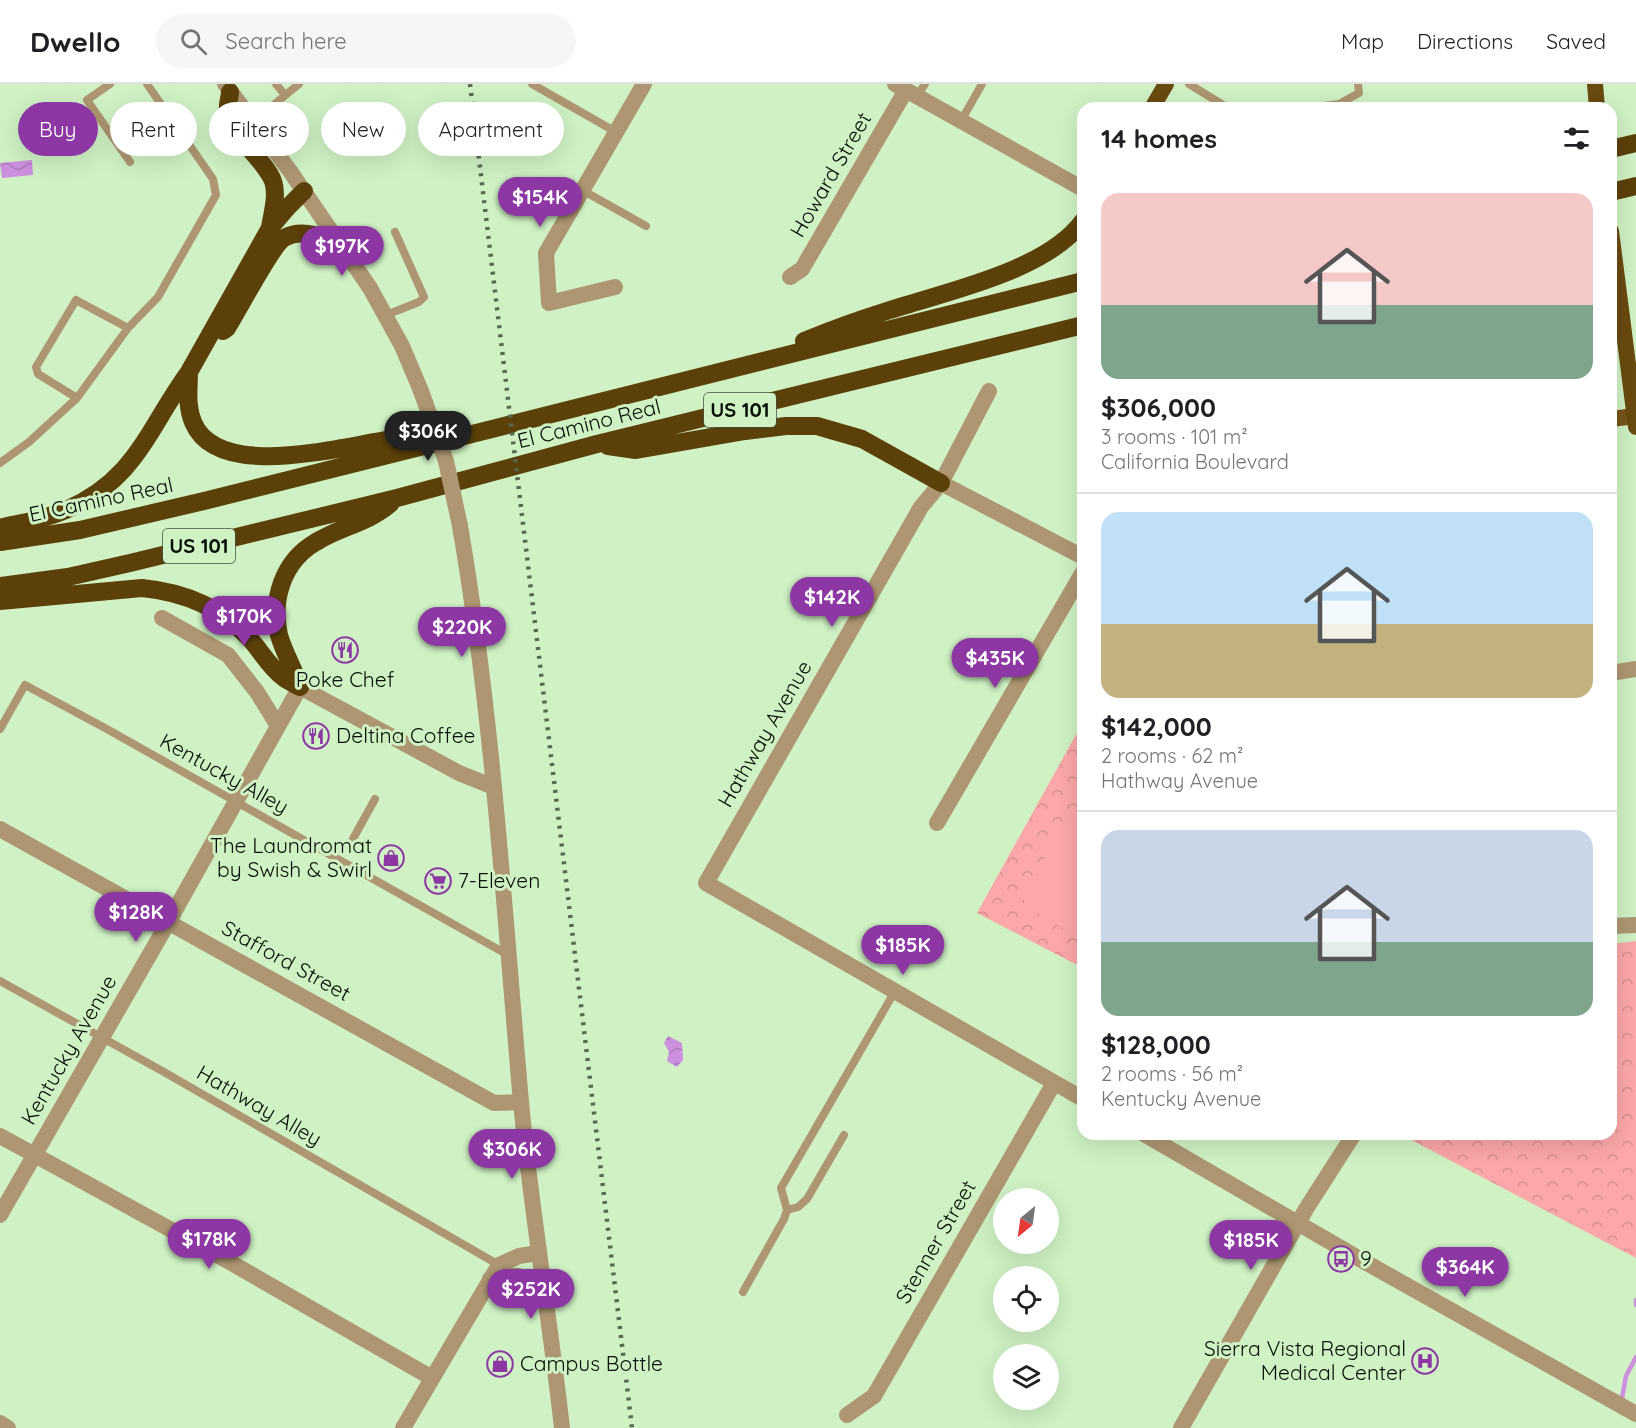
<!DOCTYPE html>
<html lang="en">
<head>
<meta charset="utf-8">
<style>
	body { margin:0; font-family:Quicksand,sans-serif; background:#f6f6f6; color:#202124; height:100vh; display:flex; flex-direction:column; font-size:22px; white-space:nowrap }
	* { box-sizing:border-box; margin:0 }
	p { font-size:20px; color:#757577 }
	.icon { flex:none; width:33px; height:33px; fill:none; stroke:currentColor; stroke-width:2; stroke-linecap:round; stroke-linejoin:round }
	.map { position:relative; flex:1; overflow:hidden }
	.drawer { position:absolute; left:1077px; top:18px; width:540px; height:1038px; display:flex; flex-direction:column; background:#fff; border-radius:18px; box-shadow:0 6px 24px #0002 }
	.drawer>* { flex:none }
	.banner { position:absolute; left:18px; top:18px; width:570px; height:54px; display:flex; gap:12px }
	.needle { width:39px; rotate:209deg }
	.fabs { position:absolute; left:993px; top:1104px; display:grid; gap:12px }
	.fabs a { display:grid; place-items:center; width:66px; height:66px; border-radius:50%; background:#fff; box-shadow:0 6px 24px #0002; font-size:30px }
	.price { position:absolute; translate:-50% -51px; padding:0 14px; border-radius:21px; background:#8d37a5; color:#fff; font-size:20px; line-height:39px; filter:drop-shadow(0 2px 3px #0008) }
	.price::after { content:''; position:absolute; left:50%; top:36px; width:18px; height:14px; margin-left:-9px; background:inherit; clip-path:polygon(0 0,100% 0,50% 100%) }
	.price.active { background:#222; color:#fff }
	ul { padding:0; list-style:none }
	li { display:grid; align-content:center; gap:12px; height:318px; padding:0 24px }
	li+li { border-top:2px solid #e0e0e0 }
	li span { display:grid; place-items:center; height:186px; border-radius:18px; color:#555 }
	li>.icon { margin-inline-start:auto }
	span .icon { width:108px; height:108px; fill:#fffc; stroke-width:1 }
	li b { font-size:26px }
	h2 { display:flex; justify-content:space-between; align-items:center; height:72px; padding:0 24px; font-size:26px }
	.tag { padding:0 21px; border-radius:27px; background:#fff; box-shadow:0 6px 24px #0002; font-size:21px; line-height:54px }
	.tag.active { background:#8d37a5; color:#fff }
	header { display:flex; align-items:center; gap:36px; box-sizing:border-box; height:84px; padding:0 30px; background:#fff; border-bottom:2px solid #e0e0e0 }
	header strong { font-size:28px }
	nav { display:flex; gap:33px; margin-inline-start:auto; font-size:21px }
	.search { width:420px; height:54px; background:#f6f6f6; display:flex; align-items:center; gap:15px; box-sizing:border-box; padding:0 21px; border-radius:33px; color:#757577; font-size:22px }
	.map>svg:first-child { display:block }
</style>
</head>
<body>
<header>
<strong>Dwello</strong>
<div class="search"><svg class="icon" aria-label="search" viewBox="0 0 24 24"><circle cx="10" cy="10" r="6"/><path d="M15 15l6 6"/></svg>Search here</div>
<nav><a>Map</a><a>Directions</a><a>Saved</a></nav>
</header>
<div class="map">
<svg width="1636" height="1344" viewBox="0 0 1636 1344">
	<defs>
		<pattern id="park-crowns" width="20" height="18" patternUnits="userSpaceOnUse" patternTransform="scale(1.5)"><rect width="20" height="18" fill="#fca7a9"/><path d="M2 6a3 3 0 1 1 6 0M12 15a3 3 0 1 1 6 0" fill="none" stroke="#d68f90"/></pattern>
		<pattern id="water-waves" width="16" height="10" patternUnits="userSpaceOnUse" patternTransform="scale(1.5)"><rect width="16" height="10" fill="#cc90df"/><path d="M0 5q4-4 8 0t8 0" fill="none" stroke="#ae7bbe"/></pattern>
	</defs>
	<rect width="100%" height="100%" fill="#cff1c4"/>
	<path fill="url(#park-crowns)" d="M 1083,638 L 1083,884 L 977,829 Z
		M 1636,857 L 1636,1174 L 1400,1050 L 1611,1050 L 1611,860 Z"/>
	<path fill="#fca7a9" d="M 1083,713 L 1083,856 L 1026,823 L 1022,809 Z"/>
	<path fill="url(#water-waves)" d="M 32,76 L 33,91 L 2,94 L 0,79 Z
		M 668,952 L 682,959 L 683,976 L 677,983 L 667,977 L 669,968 L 664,959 Z"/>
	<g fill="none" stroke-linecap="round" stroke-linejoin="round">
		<path stroke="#cc90df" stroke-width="4.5" d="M 1636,1216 L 1636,1221
			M 1625,1318 L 1622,1314 L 1626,1292 L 1636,1273"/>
		<path stroke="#ad9671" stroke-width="8" d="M 110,0 L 87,16 L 130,78
			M 276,0 L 285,11
			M 532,0 L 616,48
			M 1189,0 L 1228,24
			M 917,12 L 925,0
			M 1306,24 L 1339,20 L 1359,9 L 1358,0
			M 961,37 L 982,0
			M 253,38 L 299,0
			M 582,106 L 646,142
			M 386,231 L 419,218 L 424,213 L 395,148
			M 77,314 L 128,244 L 158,213 L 216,111 L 213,95 L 147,0
			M 0,379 L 29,358 L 77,314 L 38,290 L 36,283 L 76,216 L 128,244
			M 0,645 L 25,601 L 105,644 L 510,872
			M 349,762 L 375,715
			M 0,897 L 164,988 L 499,1181
			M 787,1126 L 798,1123 L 807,1115 L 844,1051
			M 743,1208 L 784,1135 L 787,1126 L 781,1104 L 895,907"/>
		<path stroke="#ad9671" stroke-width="16" d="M 895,0 L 1083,105
			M 790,193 L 802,185 L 906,6
			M 615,203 L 549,219 L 546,169 L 644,0
			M 989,307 L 941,399 L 921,423 L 706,799 L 1083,1015
			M 941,399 L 1083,473
			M 162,534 L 228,571 L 257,608 L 278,642
			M 1611,589 L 1636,585
			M 937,739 L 1083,488
			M 0,745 L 494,1019 L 521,1018
			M 1611,842 L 1636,841
			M 1144,1050 L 1365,1178 L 1636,1330
			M 0,1052 L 228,1177 L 432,1294
			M 0,1131 L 169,837 L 300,603
			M 847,1331 L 874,1312 L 1054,999
			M 0,1339 L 8,1344
			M 403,1344 L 499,1181 L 519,1172 L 538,1169
			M 1181,1344 L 1306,1125 L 1354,1050"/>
		<path stroke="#ad9671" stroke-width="16" d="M 225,0 L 290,87 L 370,204 L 402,262 L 421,307
			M 460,442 C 493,633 504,826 521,1018 C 531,1127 550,1235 562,1344
			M 300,603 L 459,689 L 494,703
			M 490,1195 C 514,1190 521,1190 543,1201"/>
		<path stroke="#765418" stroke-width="16" d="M 1611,335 L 1635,332"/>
		<path stroke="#694a10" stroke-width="16" d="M 1595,0 L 1597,24
			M 1152,24 L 1166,0
			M 1611,147 L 1636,343"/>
		<path stroke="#5c4009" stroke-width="18" d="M 230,8 C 230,13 227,20 228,26 C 229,51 264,74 273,97 C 278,111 272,130 270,144
			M 1611,65 L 1636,59
			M 1611,108 L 1636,102
			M 223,247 L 227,244 C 238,227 272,161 284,154 C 303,143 325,154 342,163
			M 804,257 C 833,245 861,235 890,226 C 948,207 1046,187 1083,137
			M 189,288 C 189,305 186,321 193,338 C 218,399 345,361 394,355 C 403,354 413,355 422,355
			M 608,362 L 636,366 L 745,347 L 786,342 L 817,342 L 862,355 L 941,399
			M 0,444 C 8,441 18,440 27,438 C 40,435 54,431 66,426 C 137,395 148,344 189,288 L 270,144 L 287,124 L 304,107
			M 0,458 L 80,446 L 204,417 L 1083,197
			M 0,502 L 68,493 L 130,479 L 397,414 L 597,360 L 1083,241
			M 0,517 L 142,504 C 183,508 221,523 250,555 C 261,567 270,584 284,594 C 288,597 295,600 300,603
			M 300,603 C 294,585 284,569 279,551 C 271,515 283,477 316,458 C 340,443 368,439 390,420"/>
		<path stroke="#576a51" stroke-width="4.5" stroke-dasharray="3 6" stroke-linecap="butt" d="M 470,0 L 632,1344"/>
		<path stroke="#ad9671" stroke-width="16" d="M 421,307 L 446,377 L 460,442"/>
	</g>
	<defs>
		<g id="restaurant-ring" transform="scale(1.35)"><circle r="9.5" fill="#cff1c4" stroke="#8d37a5" stroke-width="1.5"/><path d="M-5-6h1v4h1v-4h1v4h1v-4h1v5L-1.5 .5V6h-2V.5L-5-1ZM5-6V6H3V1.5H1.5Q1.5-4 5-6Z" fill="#8d37a5"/></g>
		<g id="shop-ring" transform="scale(1.35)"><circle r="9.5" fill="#cff1c4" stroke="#8d37a5" stroke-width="1.5"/><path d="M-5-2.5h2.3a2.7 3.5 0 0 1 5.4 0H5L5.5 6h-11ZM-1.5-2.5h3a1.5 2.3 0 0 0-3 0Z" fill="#8d37a5"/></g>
		<g id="supermarket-ring" transform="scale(1.35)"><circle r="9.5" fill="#cff1c4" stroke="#8d37a5" stroke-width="1.5"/><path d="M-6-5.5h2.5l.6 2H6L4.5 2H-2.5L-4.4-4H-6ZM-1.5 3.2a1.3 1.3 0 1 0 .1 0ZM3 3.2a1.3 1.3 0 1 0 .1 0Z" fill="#8d37a5"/></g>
		<g id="bus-ring" transform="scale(1.35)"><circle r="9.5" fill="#cff1c4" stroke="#8d37a5" stroke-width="1.5"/><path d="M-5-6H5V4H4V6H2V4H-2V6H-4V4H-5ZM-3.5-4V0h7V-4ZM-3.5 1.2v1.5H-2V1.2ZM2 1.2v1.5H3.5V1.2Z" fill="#8d37a5"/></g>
		<g id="hospital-ring" transform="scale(1.35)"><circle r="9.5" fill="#cff1c4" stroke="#8d37a5" stroke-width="1.5"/><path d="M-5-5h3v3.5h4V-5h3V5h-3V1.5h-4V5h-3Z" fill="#8d37a5"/></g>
	</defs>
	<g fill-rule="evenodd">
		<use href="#restaurant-ring" x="345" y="566"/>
		<use href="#restaurant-ring" x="316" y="652"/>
		<use href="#shop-ring" x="391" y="774"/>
		<use href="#supermarket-ring" x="438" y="797"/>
		<use href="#bus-ring" x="1341" y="1175"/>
		<use href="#hospital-ring" x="1425" y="1277"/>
		<use href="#shop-ring" x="500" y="1280"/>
	</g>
	<g text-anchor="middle" stroke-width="6" stroke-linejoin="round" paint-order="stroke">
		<g fill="#cff1c4" stroke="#42533d" stroke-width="1.5">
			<rect x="704" y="309" width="72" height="34" rx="4.5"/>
			<rect x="163" y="445" width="72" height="34" rx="4.5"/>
		</g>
		<g font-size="20" font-weight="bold" fill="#050f03">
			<text x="740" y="333">US 101</text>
			<text x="199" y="469">US 101</text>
		</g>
		<g font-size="21" fill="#050f03" stroke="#cff1c4">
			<text transform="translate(831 91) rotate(-60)" y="7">Howard Street</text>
			<text transform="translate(589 340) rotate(-14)" y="7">El Camino Real</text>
			<text transform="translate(101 416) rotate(-12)" y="7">El Camino Real</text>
			<text transform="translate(765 650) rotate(-60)" y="7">Hathway Avenue</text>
			<text transform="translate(224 690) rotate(29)" y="7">Kentucky Alley</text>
			<text transform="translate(286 877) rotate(29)" y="7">Stafford Street</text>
			<text transform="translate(69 966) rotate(-60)" y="7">Kentucky Avenue</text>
			<text transform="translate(259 1022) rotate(30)" y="7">Hathway Alley</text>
			<text transform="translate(936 1158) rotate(-60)" y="7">Stenner Street</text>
		</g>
		<g font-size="21" fill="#050f03" stroke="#cff1c4" text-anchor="start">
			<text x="345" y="603" text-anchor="middle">Poke Chef</text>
			<text x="336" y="659">Deltina Coffee</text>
			<text x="372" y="769" text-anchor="end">The Laundromat<tspan x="372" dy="24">by Swish &amp; Swirl</tspan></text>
			<text x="458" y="804">7-Eleven</text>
			<text x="1360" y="1182">9</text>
			<text x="1406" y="1272" text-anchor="end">Sierra Vista Regional<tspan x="1406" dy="24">Medical Center</tspan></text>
			<text x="520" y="1287">Campus Bottle</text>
		</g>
	</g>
</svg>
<div class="fabs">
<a><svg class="needle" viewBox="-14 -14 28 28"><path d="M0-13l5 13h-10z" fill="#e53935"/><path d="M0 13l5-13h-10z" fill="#757577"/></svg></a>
<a><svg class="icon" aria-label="locate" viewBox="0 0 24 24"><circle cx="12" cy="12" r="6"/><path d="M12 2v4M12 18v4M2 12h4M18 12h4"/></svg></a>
<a><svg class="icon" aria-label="layers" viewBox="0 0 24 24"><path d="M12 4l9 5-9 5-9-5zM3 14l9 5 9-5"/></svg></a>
</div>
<b class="price" style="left:540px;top:144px">$154K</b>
<b class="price" style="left:342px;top:193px">$197K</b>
<b class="price active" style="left:428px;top:378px">$306K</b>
<b class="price" style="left:832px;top:544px">$142K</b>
<b class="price" style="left:244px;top:563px">$170K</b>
<b class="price" style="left:462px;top:574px">$220K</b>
<b class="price" style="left:995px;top:605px">$435K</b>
<b class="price" style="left:136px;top:859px">$128K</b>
<b class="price" style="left:903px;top:892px">$185K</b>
<b class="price" style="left:512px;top:1096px">$306K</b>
<b class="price" style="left:209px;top:1186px">$178K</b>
<b class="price" style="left:1251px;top:1187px">$185K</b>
<b class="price" style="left:1465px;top:1214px">$364K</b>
<b class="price" style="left:531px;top:1236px">$252K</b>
<div class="banner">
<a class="tag active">Buy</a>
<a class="tag">Rent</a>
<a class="tag">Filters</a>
<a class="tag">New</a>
<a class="tag">Apartment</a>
</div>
<section class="drawer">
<h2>14 homes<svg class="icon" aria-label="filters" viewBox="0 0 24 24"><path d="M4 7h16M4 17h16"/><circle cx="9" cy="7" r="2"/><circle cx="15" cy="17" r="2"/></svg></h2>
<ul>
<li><span style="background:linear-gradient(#f6c9c9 60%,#7fa58c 0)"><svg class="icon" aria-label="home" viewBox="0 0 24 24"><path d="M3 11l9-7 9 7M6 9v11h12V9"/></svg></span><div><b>$306,000</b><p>3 rooms · 101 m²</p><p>California Boulevard</p></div></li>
<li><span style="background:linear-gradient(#bfe0f5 60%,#c2b280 0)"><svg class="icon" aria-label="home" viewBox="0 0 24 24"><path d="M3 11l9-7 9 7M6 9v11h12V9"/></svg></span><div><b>$142,000</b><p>2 rooms · 62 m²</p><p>Hathway Avenue</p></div></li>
<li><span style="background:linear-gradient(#c9d6e8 60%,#7fa58c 0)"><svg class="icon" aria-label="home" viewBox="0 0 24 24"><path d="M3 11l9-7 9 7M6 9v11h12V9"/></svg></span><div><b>$128,000</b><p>2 rooms · 56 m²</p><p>Kentucky Avenue</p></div></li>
</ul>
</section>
</div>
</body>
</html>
